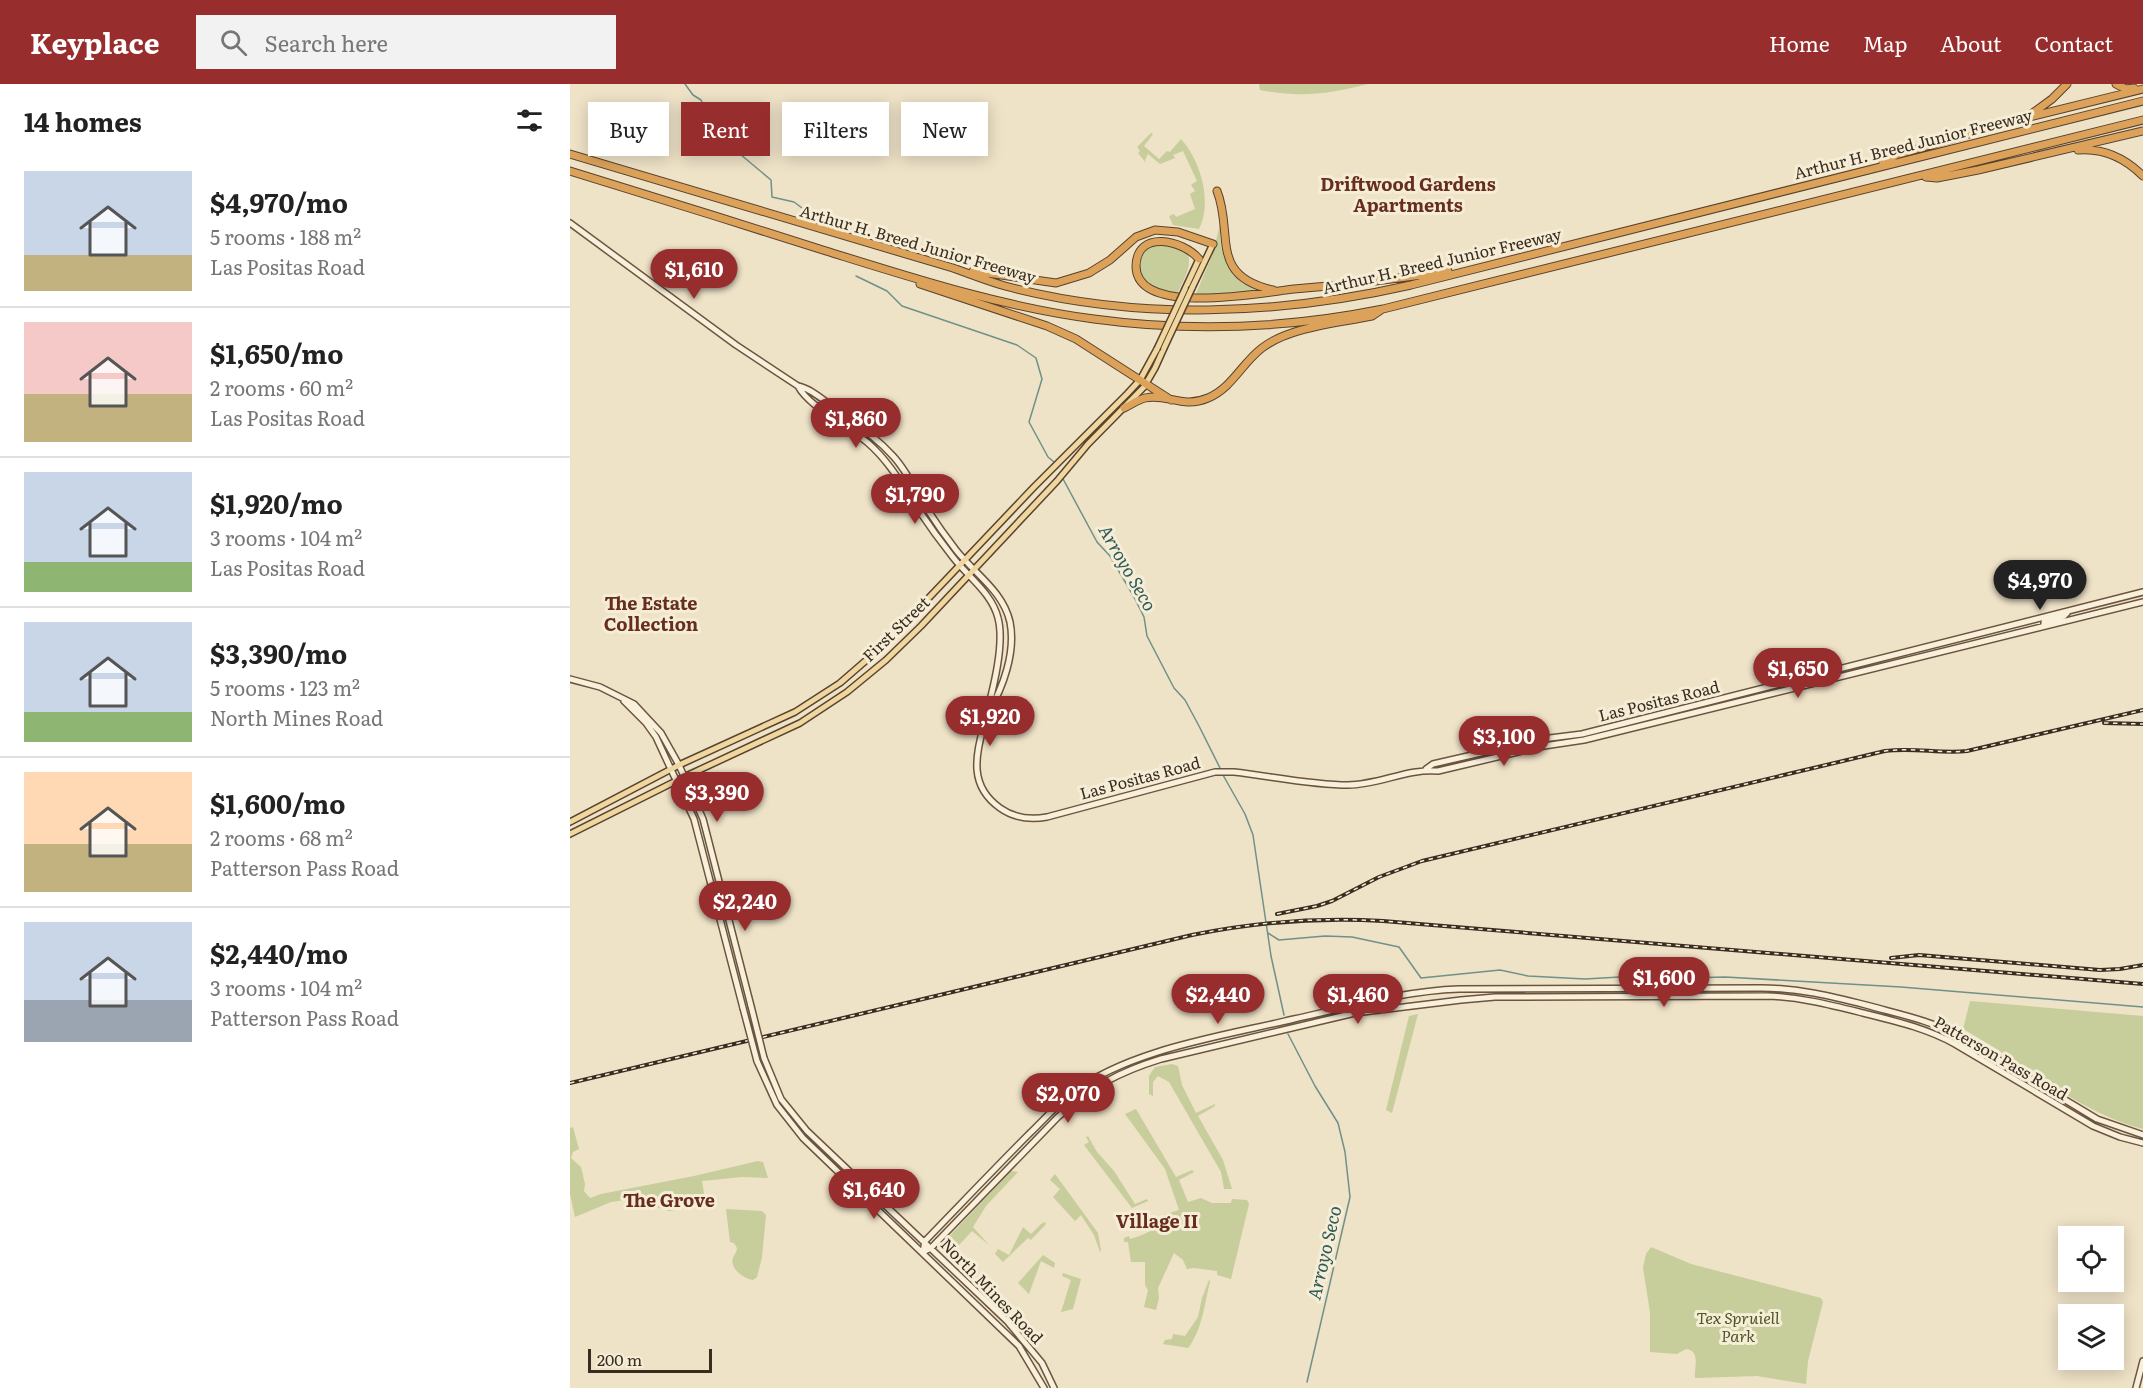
<!DOCTYPE html>
<html lang="en">
<head>
<meta charset="utf-8">
<style>
	body { margin:0; font-family:Literata,serif; background:#f2f2f2; color:#222; height:100vh; display:flex; flex-direction:column; font-size:22px; white-space:nowrap }
	* { box-sizing:border-box; margin:0 }
	p { font-size:20px; color:#767676 }
	.icon { flex:none; width:33px; height:33px; fill:none; stroke:currentColor; stroke-width:2; stroke-linecap:round; stroke-linejoin:round }
	.map { position:relative; flex:1; overflow:hidden }
	.sheet { display:flex; flex-direction:column; background:#fff; width:570px }
	.sheet>* { flex:none }
	.top-card { position:absolute; left:18px; top:18px; width:570px; height:54px; display:flex; gap:12px }
	.controls { position:absolute; left:1488px; top:1142px; display:grid; gap:12px }
	.controls a { display:grid; place-items:center; width:66px; height:66px; border-radius:0px; background:#fff; box-shadow:0 3px 15px #0003; font-size:30px }
	.scale { position:absolute; left:18px; bottom:15px; width:124px; box-sizing:border-box; padding-left:6px; border:3px solid #3a2d20; border-top:0; font-size:16px; line-height:21px; white-space:nowrap; color:#3a2d20; -webkit-text-stroke:4px #f6edd7; paint-order:stroke }
	.price { position:absolute; translate:-50% -51px; padding:0 14px; border-radius:21px; background:#982d2e; color:#fff; font-size:20px; line-height:39px; filter:drop-shadow(0 2px 3px #0008) }
	.price::after { content:''; position:absolute; left:50%; top:36px; width:18px; height:14px; margin-left:-9px; background:inherit; clip-path:polygon(0 0,100% 0,50% 100%) }
	.price.on { background:#222; color:#fff }
	ul { padding:0; list-style:none }
	li { display:flex; align-items:center; gap:18px; height:150px; padding:0 24px }
	li+li { border-top:2px solid #e0e0e0 }
	li span { display:grid; place-items:center; flex:none; width:168px; height:120px; border-radius:0px; color:#555 }
	li>.icon { margin-inline-start:auto }
	span .icon { width:72px; height:72px; fill:#fffc; stroke-width:1 }
	li b { font-size:26px }
	h2 { display:flex; justify-content:space-between; align-items:center; height:72px; padding:0 24px; font-size:26px }
	.tag { padding:0 21px; border-radius:0px; background:#fff; box-shadow:0 3px 15px #0003; font-size:21px; line-height:54px }
	.tag.on { background:#982d2e; color:#fff }
	header { display:flex; align-items:center; gap:36px; box-sizing:border-box; height:84px; padding:0 30px; background:#982d2e; color:#fff }
	header strong { font-size:28px }
	nav { display:flex; gap:33px; margin-inline-start:auto; font-size:21px }
	.search { width:420px; height:54px; background:#f2f2f2; display:flex; align-items:center; gap:15px; box-sizing:border-box; padding:0 21px; border-radius:0px; color:#767676; font-size:22px }
	main { display:flex; flex:1; min-height:0 }
	.map>svg:first-child { display:block }
</style>
</head>
<body>
<header>
<strong>Keyplace</strong>
<div class="search"><svg class="icon" aria-label="search" viewBox="0 0 24 24"><circle cx="10" cy="10" r="6"/><path d="M15 15l6 6"/></svg>Search here</div>
<nav><a>Home</a><a>Map</a><a>About</a><a>Contact</a></nav>
</header>
<main>
<section class="sheet">
<h2>14 homes<svg class="icon" aria-label="filters" viewBox="0 0 24 24"><path d="M4 7h16M4 17h16"/><circle cx="9" cy="7" r="2"/><circle cx="15" cy="17" r="2"/></svg></h2>
<ul>
<li><span style="background:linear-gradient(#c9d6e8 70%,#c2b280 0)"><svg class="icon" aria-label="home" viewBox="0 0 24 24"><path d="M3 11l9-7 9 7M6 9v11h12V9"/></svg></span><div><b>$4,970/mo</b><p>5 rooms · 188 m²</p><p>Las Positas Road</p></div></li>
<li><span style="background:linear-gradient(#f6c9c9 60%,#c2b280 0)"><svg class="icon" aria-label="home" viewBox="0 0 24 24"><path d="M3 11l9-7 9 7M6 9v11h12V9"/></svg></span><div><b>$1,650/mo</b><p>2 rooms · 60 m²</p><p>Las Positas Road</p></div></li>
<li><span style="background:linear-gradient(#c9d6e8 75%,#8fb573 0)"><svg class="icon" aria-label="home" viewBox="0 0 24 24"><path d="M3 11l9-7 9 7M6 9v11h12V9"/></svg></span><div><b>$1,920/mo</b><p>3 rooms · 104 m²</p><p>Las Positas Road</p></div></li>
<li><span style="background:linear-gradient(#c9d6e8 75%,#8fb573 0)"><svg class="icon" aria-label="home" viewBox="0 0 24 24"><path d="M3 11l9-7 9 7M6 9v11h12V9"/></svg></span><div><b>$3,390/mo</b><p>5 rooms · 123 m²</p><p>North Mines Road</p></div></li>
<li><span style="background:linear-gradient(#ffd9b3 60%,#c2b280 0)"><svg class="icon" aria-label="home" viewBox="0 0 24 24"><path d="M3 11l9-7 9 7M6 9v11h12V9"/></svg></span><div><b>$1,600/mo</b><p>2 rooms · 68 m²</p><p>Patterson Pass Road</p></div></li>
<li><span style="background:linear-gradient(#c9d6e8 65%,#9aa5b1 0)"><svg class="icon" aria-label="home" viewBox="0 0 24 24"><path d="M3 11l9-7 9 7M6 9v11h12V9"/></svg></span><div><b>$2,440/mo</b><p>3 rooms · 104 m²</p><p>Patterson Pass Road</p></div></li>
</ul>
</section>
<div class="map">
<svg width="1573" height="1304" viewBox="0 0 1573 1304">
	<rect width="100%" height="100%" fill="#eee2c7"/>
	<path fill="#c7cd9b" d="M 689,0 L 798,0 C 759,10 730,14 690,6 Z
		M 581,49 L 583,50 L 574,62 L 589,75 L 597,67 L 600,68 L 611,55 C 630,76 643,117 629,145 L 603,141 L 599,132 L 604,130 L 606,133 L 625,125 L 620,110 L 625,107 L 621,101 L 627,97 L 613,67 L 603,71 L 605,74 L 590,80 L 578,70 L 575,76 L 576,79 L 568,69 L 570,67 L 567,63 Z
		M 650,141 C 649,187 666,189 702,206 L 625,212 L 642,172 Z
		M 598,160 L 618,169 C 622,184 613,197 607,210 C 601,208 594,208 588,205 C 567,197 562,174 582,161 Z
		M 1400,917 L 1573,932 L 1573,1045 C 1522,1032 1480,1000 1437,972 C 1423,962 1408,954 1393,945 Z
		M 848,930 L 822,1029 L 816,1026 L 839,932 Z
		M 602,980 L 608,982 L 612,1001 L 626,1029 L 645,1020 L 645,1022 L 628,1032 L 653,1076 L 662,1105 L 654,1105 L 651,1088 L 599,998 L 588,992 L 583,998 L 583,1012 L 579,1010 L 579,992 L 585,983 Z
		M 566,1025 L 606,1093 L 622,1086 L 624,1088 L 609,1096 L 618,1118 L 631,1114 L 642,1119 L 661,1119 L 662,1115 L 677,1116 L 679,1120 L 661,1195 L 647,1191 L 647,1187 L 624,1184 L 617,1185 L 613,1176 L 604,1169 L 588,1204 L 589,1214 L 586,1226 L 574,1223 L 578,1206 L 575,1201 L 575,1178 L 561,1178 L 558,1158 L 554,1158 L 554,1154 L 559,1152 L 560,1155 C 576,1150 586,1147 593,1131 L 609,1126 L 595,1085 L 555,1030 Z
		M 3,1043 L 9,1065 L 3,1068 L 1,1074 L 11,1083 L 15,1100 L 14,1107 L 20,1114 L 31,1110 L 124,1092 L 188,1077 L 193,1078 L 198,1094 L 172,1093 L 132,1097 L 136,1121 L 99,1127 L 68,1117 L 55,1116 L 41,1118 L 5,1133 L 0,1110 L 0,1044 Z
		M 518,1052 L 527,1068 L 544,1087 L 565,1120 L 577,1115 L 578,1117 L 562,1124 L 514,1061 L 519,1058 L 516,1053 Z
		M 441,1087 L 448,1088 L 416,1122 L 403,1143 L 419,1161 L 402,1147 L 379,1172 L 371,1164 L 372,1160 Z
		M 485,1090 L 528,1149 L 531,1166 L 530,1168 L 524,1151 L 511,1131 L 505,1137 L 483,1113 L 490,1105 L 480,1096 Z
		M 156,1125 L 192,1127 L 196,1131 L 192,1173 L 187,1193 L 183,1196 C 175,1195 159,1185 163,1174 C 164,1171 167,1168 167,1164 L 164,1159 L 160,1158 Z
		M 475,1138 L 476,1140 L 461,1156 L 458,1154 L 433,1178 L 425,1170 L 428,1165 L 439,1171 L 453,1143 L 461,1150 L 471,1140 Z
		M 1081,1163 L 1121,1180 L 1251,1214 L 1253,1218 L 1238,1277 L 1236,1300 L 1187,1292 L 1125,1294 C 1124,1283 1131,1267 1116,1265 L 1107,1270 L 1080,1268 L 1080,1228 L 1073,1184 L 1076,1170 Z
		M 473,1171 L 485,1179 L 484,1184 L 471,1177 L 459,1210 L 448,1199 Z
		M 493,1189 L 511,1195 L 503,1225 L 491,1228 L 501,1196 L 492,1192 Z
		M 639,1196 L 640,1197 C 635,1218 632,1247 618,1264 L 593,1260 L 595,1256 L 602,1255 L 603,1250 L 615,1252 L 628,1233 L 632,1214 Z"/>
	<g fill="none" stroke-linecap="round" stroke-linejoin="round">
		<path stroke="#6f9188" stroke-width="1.5" d="M 115,0 L 123,11 L 131,16 L 137,28 L 164,65 L 201,96 L 202,113 L 224,118 L 232,124
			M 286,192 L 317,207 L 332,222 L 447,261 L 466,274 L 472,295 L 459,338 L 478,373 L 484,378
			M 492,393 L 527,458 L 540,472 L 564,513 L 574,533 L 577,552 L 604,604 L 615,616 L 629,642 L 651,686
			M 653,691 L 675,730 L 683,751 L 701,872 L 714,931
			M 698,849 L 709,856 L 755,852 L 782,853 L 829,863 L 851,894 L 930,886 L 958,892 L 1015,895 L 1067,892 L 1114,894 L 1155,893 L 1331,903 L 1573,923
			M 718,950 L 745,1002 L 768,1039 L 775,1068 L 780,1113 L 737,1298"/>
		<g stroke="#6c553f" stroke-width="8">
			<path id="secondary" d="M 0,139 L 166,261 L 228,302 C 242,305 254,317 266,325 C 286,340 306,353 323,372 C 337,387 346,407 357,425 C 366,439 376,453 386,466 C 405,490 433,507 440,538 C 446,568 433,604 418,629
				M 228,302 C 238,322 279,343 298,359 C 320,378 334,404 350,428 C 360,443 371,458 382,472 C 397,492 422,509 428,534 C 435,560 423,605 416,632 C 408,666 395,699 430,724 C 444,734 460,736 477,733 L 645,688 L 664,688 C 700,692 742,701 778,701 C 809,701 838,684 868,687 L 974,662 L 1014,656 L 1573,518
				M 1474,542 L 1474,538 L 1494,532 L 1497,529
				M 0,595 L 30,603 L 64,620 L 91,649 L 109,681 L 133,735 L 181,922
				M 54,617 L 76,639 L 86,653 L 124,735 L 173,924
				M 856,685 L 863,680 L 972,655 L 1012,650 L 1573,508
				M 194,974 L 211,1015 L 237,1047 L 437,1237 L 472,1279 L 484,1304
				M 187,977 L 207,1021 L 233,1054 L 449,1262 L 474,1304
				M 353,1168 L 355,1157 C 389,1122 424,1085 459,1050 C 473,1037 486,1021 502,1009 C 560,965 653,952 724,935 C 779,923 832,907 889,905 L 1191,904 C 1228,904 1261,912 1296,921 C 1328,930 1360,936 1389,952 L 1527,1035 L 1573,1051
				M 353,1168 L 361,1164 L 488,1033 C 521,1003 549,988 591,975 L 785,929 L 891,916 L 925,913 L 1197,912 C 1230,913 1261,921 1293,929 C 1325,937 1356,944 1385,960 L 1523,1042 L 1550,1053 L 1573,1059
				M 1566,1304 L 1573,1277"/>
		</g>
		<g stroke="#584330" stroke-width="8">
			<path id="primary" d="M 622,204 L 643,160
				M 615,205 L 629,175
				M 0,738 L 109,681 L 225,628 L 270,599 L 315,560 L 464,403 L 557,310 L 570,296 L 587,265
				M 0,750 L 114,693 L 230,639 L 277,608 L 316,576 L 351,542 L 487,397 L 518,360 L 574,303 L 585,284 L 594,264"/>
		</g>
		<g stroke="#584330" stroke-width="9">
			<path id="motorway" d="M 1546,0 L 1556,5 L 1564,4
				M 1460,31 L 1482,15 L 1497,0
				M 1508,66 C 1533,64 1555,74 1573,92
				M 0,70 L 383,184 C 400,190 417,197 435,202 C 568,237 709,231 841,201 L 1573,17
				M 1313,79 L 1326,71 L 1455,34 L 1573,5
				M 0,87 C 85,113 171,140 256,167 C 343,194 432,223 524,235 C 619,248 719,244 813,225 L 1573,36
				M 1356,93 L 1367,94 L 1408,86 L 1573,47
				M 647,107 C 664,149 638,192 703,206
				M 629,175 C 613,156 567,145 566,182 C 566,234 694,208 724,205 C 776,201 827,195 878,187
				M 403,187 L 486,199 L 519,189 L 540,176 L 566,153 L 585,146 L 608,148 L 643,160
				M 350,200 L 477,242 L 506,255 L 601,316
				M 554,324 C 561,321 567,316 575,314 C 597,309 612,325 638,314 C 662,304 672,279 692,264 C 719,243 768,239 802,232 L 811,226"/>
		</g>
		<use href="#secondary" stroke="#f9f0db" stroke-width="5"/>
		<use href="#primary" stroke="#f0d7a0" stroke-width="5"/>
		<use href="#motorway" stroke="#dca25a" stroke-width="7"/>
		<g stroke="#3a2d20" stroke-width="4">
			<path id="rail" d="M 1534,639 L 1573,640
				M 707,830 L 747,822 L 762,817 L 809,793 L 852,777 L 1315,667 C 1343,663 1370,670 1397,667 L 1573,626
				M 1321,874 L 1349,871 L 1530,886 L 1550,885 L 1573,881
				M 0,999 L 622,851 C 686,838 747,833 813,837 L 1573,900"/>
		</g>
		<use href="#rail" stroke="#f6edd7" stroke-width="1.5" stroke-dasharray="4.5" stroke-linecap="butt"/>
		<g stroke="#6c553f" stroke-width="8" stroke-linecap="butt">
			<path id="secondary-bridge" d="M 181,922 L 194,974
				M 173,924 L 187,977"/>
		</g>
		<g stroke="#584330" stroke-width="8" stroke-linecap="butt">
			<path id="primary-bridge" d="M 594,264 L 622,204
				M 587,265 L 615,205"/>
		</g>
		<use href="#secondary-bridge" stroke="#f9f0db" stroke-width="5"/>
		<use href="#primary-bridge" stroke="#f0d7a0" stroke-width="5"/>
	</g>
	<g text-anchor="middle" stroke-width="6" stroke-linejoin="round" paint-order="stroke">
		<g font-size="16" fill="#3a2d20" stroke="#f6edd7">
			<text transform="translate(1343 60) rotate(-14)" y="6">Arthur H. Breed Junior Freeway</text>
			<text transform="translate(348 160) rotate(16)" y="6">Arthur H. Breed Junior Freeway</text>
			<text transform="translate(872 177) rotate(-13)" y="6">Arthur H. Breed Junior Freeway</text>
			<text transform="translate(326 545) rotate(-44)" y="6">First Street</text>
			<text transform="translate(1089 617) rotate(-14)" y="6">Las Positas Road</text>
			<text transform="translate(570 694) rotate(-15)" y="6">Las Positas Road</text>
			<text transform="translate(1431 974) rotate(30)" y="6">Patterson Pass Road</text>
			<text transform="translate(422 1207) rotate(46)" y="6">North Mines Road</text>
		</g>
		<g font-size="16" font-style="italic" fill="#4b5727" stroke="#f6edd7">
			<text x="1168" y="1240">Tex Spruiell<tspan x="1168" dy="18">Park</tspan></text>
		</g>
		<g font-size="18" font-weight="bold" fill="#672e20" stroke="#f6edd7">
			<text x="838" y="107">Driftwood Gardens<tspan x="838" dy="21">Apartments</tspan></text>
			<text x="81" y="526">The Estate<tspan x="81" dy="21">Collection</tspan></text>
			<text x="99" y="1123">The Grove</text>
			<text x="587" y="1144">Village II</text>
		</g>
		<g font-size="18" font-style="italic" fill="#2f5a57" stroke="#f6edd7">
			<text transform="translate(557 484) rotate(60)" y="6">Arroyo Seco</text>
			<text transform="translate(755 1169) rotate(-77)" y="6">Arroyo Seco</text>
		</g>
	</g>
</svg>
<div class="controls">
<a><svg class="icon" aria-label="locate" viewBox="0 0 24 24"><circle cx="12" cy="12" r="6"/><path d="M12 2v4M12 18v4M2 12h4M18 12h4"/></svg></a>
<a><svg class="icon" aria-label="layers" viewBox="0 0 24 24"><path d="M12 4l9 5-9 5-9-5zM3 14l9 5 9-5"/></svg></a>
</div>
<div class="scale">200 m</div>
<b class="price" style="left:124px;top:216px">$1,610</b>
<b class="price" style="left:286px;top:365px">$1,860</b>
<b class="price" style="left:345px;top:441px">$1,790</b>
<b class="price on" style="left:1470px;top:527px">$4,970</b>
<b class="price" style="left:1228px;top:615px">$1,650</b>
<b class="price" style="left:420px;top:663px">$1,920</b>
<b class="price" style="left:934px;top:683px">$3,100</b>
<b class="price" style="left:147px;top:739px">$3,390</b>
<b class="price" style="left:175px;top:848px">$2,240</b>
<b class="price" style="left:1094px;top:924px">$1,600</b>
<b class="price" style="left:648px;top:941px">$2,440</b>
<b class="price" style="left:788px;top:941px">$1,460</b>
<b class="price" style="left:498px;top:1040px">$2,070</b>
<b class="price" style="left:304px;top:1136px">$1,640</b>
<div class="top-card">
<a class="tag">Buy</a>
<a class="tag on">Rent</a>
<a class="tag">Filters</a>
<a class="tag">New</a>
</div>
</div>
</main>
</body>
</html>
